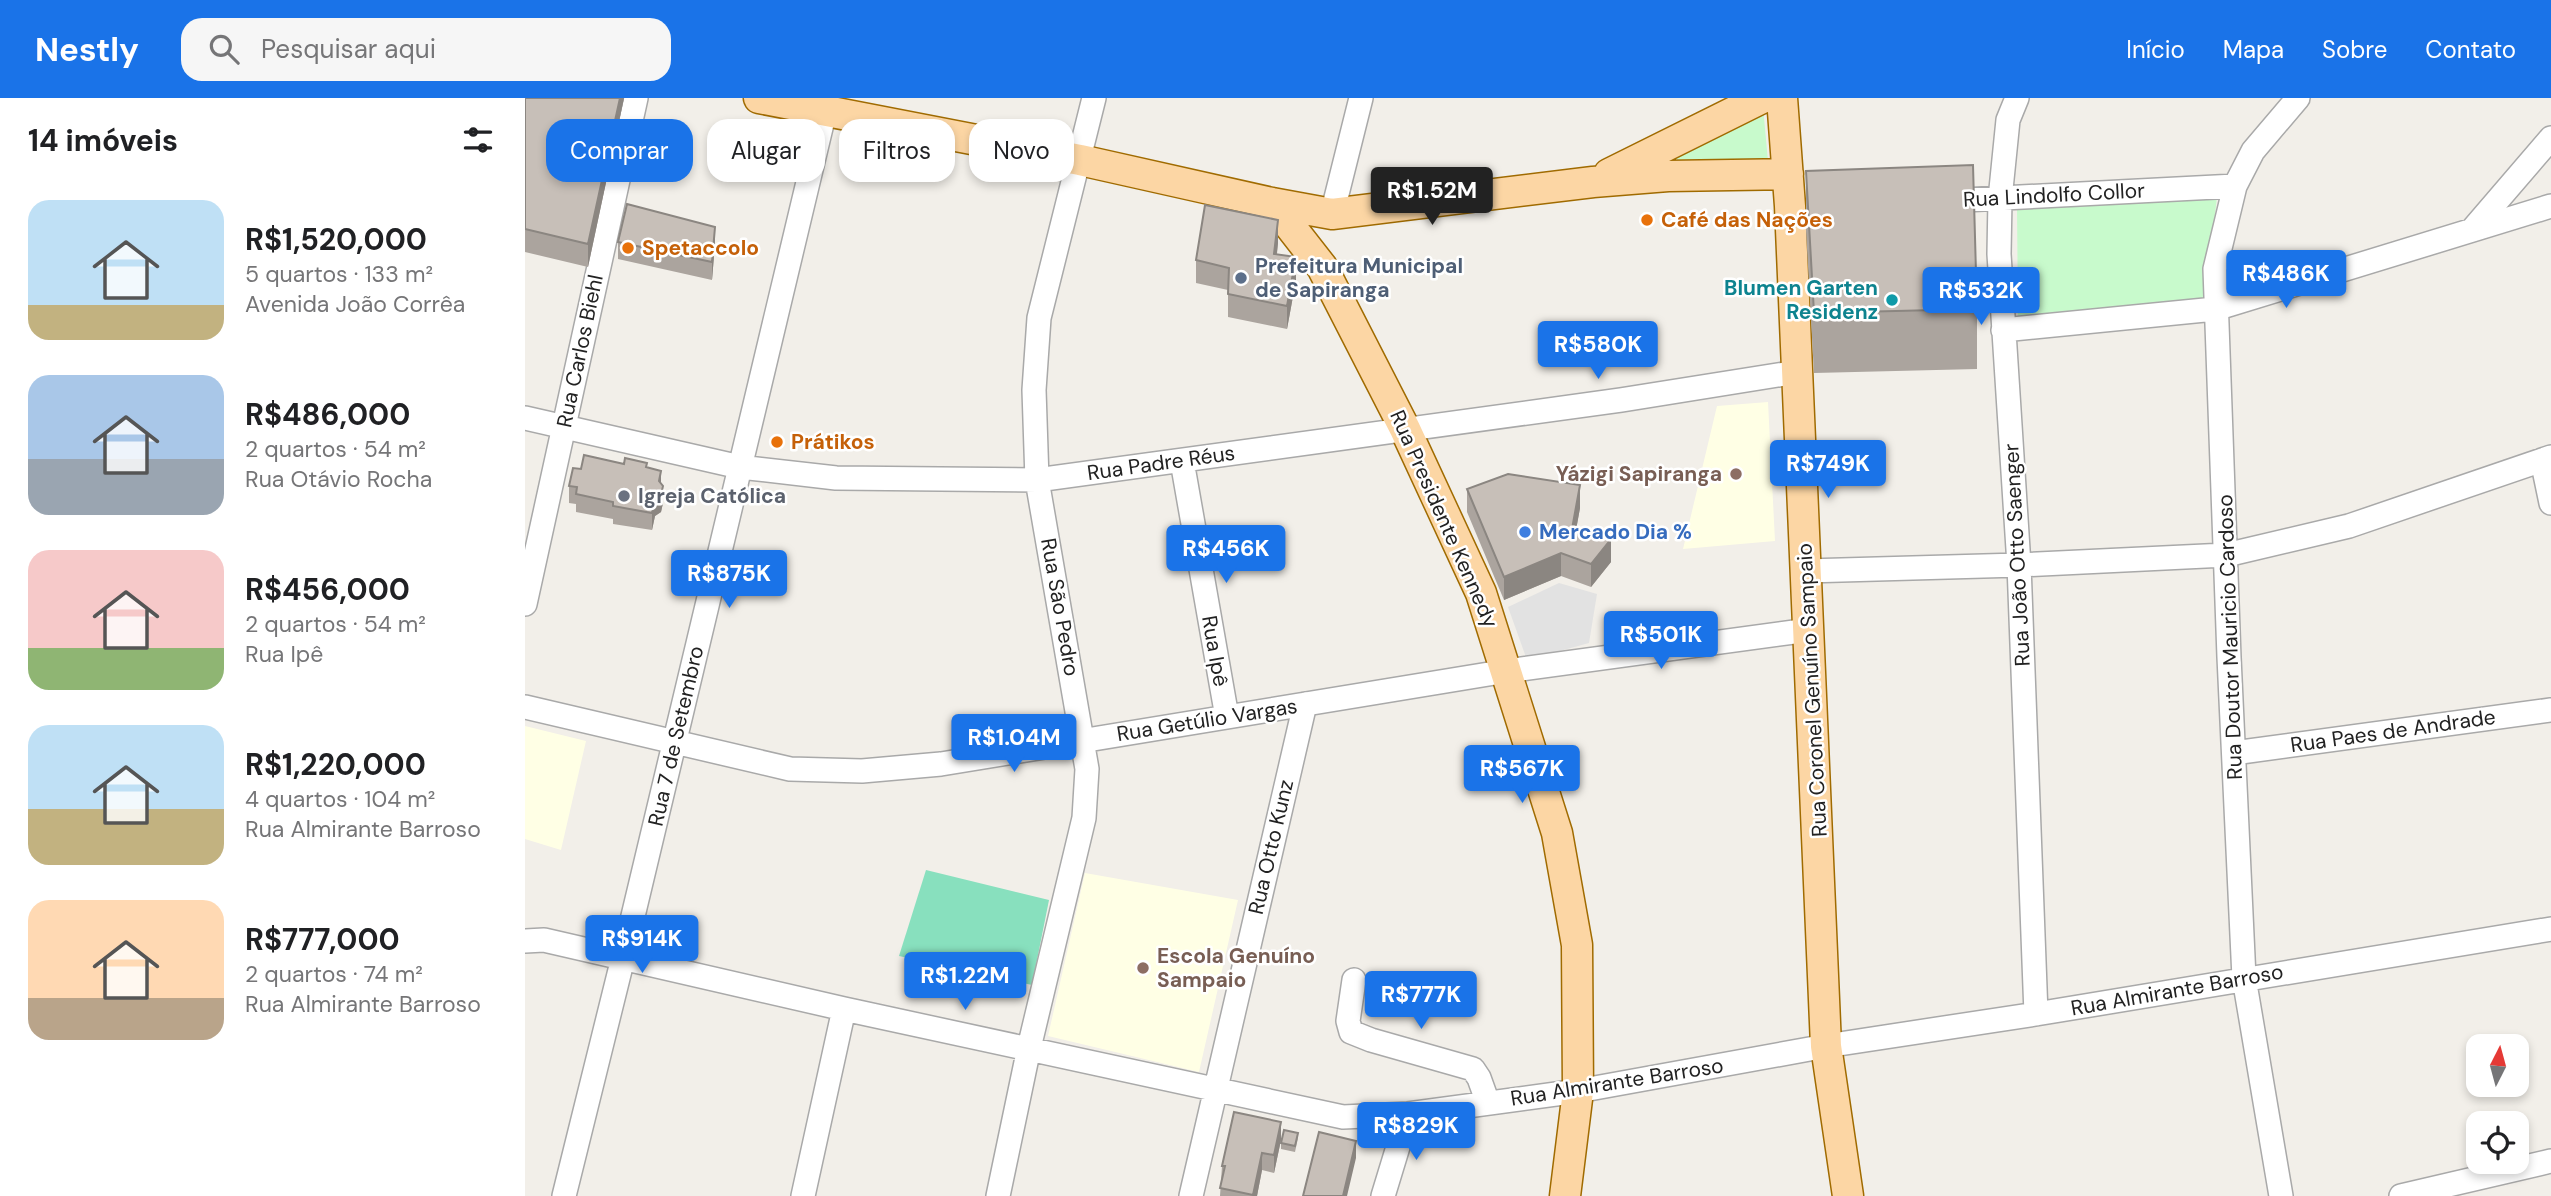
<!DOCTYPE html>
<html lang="pt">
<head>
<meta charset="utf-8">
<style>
	body { margin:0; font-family:"DM Sans",sans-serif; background:#f6f6f6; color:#202124; height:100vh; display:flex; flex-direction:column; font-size:26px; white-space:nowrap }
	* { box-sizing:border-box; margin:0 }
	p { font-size:23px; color:#757577 }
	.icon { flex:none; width:38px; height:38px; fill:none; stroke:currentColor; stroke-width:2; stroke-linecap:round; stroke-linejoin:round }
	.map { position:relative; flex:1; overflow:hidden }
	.side { display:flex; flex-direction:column; background:#fff; width:525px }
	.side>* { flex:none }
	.banner { position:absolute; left:21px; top:21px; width:665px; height:63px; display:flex; gap:14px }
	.needle { width:46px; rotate:6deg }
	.tools { position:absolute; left:1941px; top:936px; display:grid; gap:14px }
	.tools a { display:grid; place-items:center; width:63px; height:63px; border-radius:14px; background:#fff; box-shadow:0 4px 10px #0003; font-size:35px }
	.price { position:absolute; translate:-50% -60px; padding:0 16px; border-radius:7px; background:#1a73e8; color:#fff; font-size:23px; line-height:46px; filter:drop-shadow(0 2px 4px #0008) }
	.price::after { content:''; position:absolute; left:50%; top:42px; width:21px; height:16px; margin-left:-10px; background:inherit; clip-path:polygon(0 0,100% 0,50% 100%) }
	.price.selected { background:#222; color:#fff }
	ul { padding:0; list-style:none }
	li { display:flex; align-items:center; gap:21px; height:175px; padding:0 28px }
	li span { display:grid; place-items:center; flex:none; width:196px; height:140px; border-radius:21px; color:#555 }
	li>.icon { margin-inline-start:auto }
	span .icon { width:84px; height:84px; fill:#fffc; stroke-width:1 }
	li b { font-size:30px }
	h2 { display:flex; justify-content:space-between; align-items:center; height:84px; padding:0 28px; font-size:30px }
	.chip { padding:0 24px; border-radius:21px; background:#fff; box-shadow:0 4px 10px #0003; font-size:24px; line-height:63px }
	.chip.selected { background:#1a73e8; color:#fff }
	header { display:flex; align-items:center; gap:42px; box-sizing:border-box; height:98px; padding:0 35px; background:#1a73e8; color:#fff }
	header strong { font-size:33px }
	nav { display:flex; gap:38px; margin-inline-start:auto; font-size:24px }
	.search { width:490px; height:63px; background:#f6f6f6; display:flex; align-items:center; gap:18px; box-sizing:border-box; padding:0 24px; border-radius:21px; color:#757577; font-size:26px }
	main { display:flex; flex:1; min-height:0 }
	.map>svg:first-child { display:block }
</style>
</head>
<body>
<header>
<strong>Nestly</strong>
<div class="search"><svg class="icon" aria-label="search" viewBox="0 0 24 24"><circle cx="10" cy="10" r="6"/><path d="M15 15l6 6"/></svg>Pesquisar aqui</div>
<nav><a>Início</a><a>Mapa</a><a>Sobre</a><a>Contato</a></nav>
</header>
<main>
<section class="side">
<h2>14 imóveis<svg class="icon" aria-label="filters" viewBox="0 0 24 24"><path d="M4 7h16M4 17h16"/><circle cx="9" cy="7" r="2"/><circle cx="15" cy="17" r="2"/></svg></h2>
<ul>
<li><span style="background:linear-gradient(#bfe0f5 75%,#c2b280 0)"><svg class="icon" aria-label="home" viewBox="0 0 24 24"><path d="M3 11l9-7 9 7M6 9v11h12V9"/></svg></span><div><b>R$1,520,000</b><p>5 quartos · 133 m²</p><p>Avenida João Corrêa</p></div></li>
<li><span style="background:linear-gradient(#a9c7e8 60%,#9aa5b1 0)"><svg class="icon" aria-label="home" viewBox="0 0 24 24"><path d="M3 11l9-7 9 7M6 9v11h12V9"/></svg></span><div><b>R$486,000</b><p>2 quartos · 54 m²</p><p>Rua Otávio Rocha</p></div></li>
<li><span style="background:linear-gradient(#f6c9c9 70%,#8fb573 0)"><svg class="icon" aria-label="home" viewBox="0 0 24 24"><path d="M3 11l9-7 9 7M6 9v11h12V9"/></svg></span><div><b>R$456,000</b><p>2 quartos · 54 m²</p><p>Rua Ipê</p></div></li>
<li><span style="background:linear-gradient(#bfe0f5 60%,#c2b280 0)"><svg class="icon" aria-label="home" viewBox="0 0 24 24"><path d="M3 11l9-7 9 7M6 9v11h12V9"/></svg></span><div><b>R$1,220,000</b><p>4 quartos · 104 m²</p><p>Rua Almirante Barroso</p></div></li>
<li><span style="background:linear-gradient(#ffd9b3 70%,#b9a48a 0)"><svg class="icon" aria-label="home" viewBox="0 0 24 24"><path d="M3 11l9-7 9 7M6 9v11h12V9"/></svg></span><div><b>R$777,000</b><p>2 quartos · 74 m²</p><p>Rua Almirante Barroso</p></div></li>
</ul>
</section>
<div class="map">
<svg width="2026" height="1098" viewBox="0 0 2026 1098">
	<rect width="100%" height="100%" fill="#f2efe9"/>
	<path fill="#ffffe5" d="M 1243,304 L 1250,443 L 1158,451 L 1192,308 Z
		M 0,628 L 61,643 L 36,752 L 0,741 Z
		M 560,775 L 713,802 L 674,974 L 523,938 Z"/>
	<path fill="#c8facc" d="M 1238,9 L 1243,63 L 1150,69 L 1150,54 Z
		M 1692,99 L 1680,202 L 1493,219 L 1492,108 Z"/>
	<path fill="#88e0be" d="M 401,772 L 524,802 L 507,887 L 374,858 Z"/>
	<path fill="#e2e2e2" d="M 1034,485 L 1072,496 L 1064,545 L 1002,562 L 983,509 Z"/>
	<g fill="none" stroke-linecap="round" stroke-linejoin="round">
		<g stroke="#a9a9a9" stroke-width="26">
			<path id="minor" d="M 1492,0 L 1483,22 L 1475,101 L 1474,156 L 1494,467 L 1511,916
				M 1419,103 L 1710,88
				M 807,116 L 836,0
				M 1947,132 L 2026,40
				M 1478,232 L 1690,211 L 2026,108
				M 0,320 L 215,369 L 311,380 L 512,382 L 1096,302 L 1272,274
				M 2017,362 L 2026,405
				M 657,363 L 702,619
				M 1281,473 L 1494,467 L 1701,457 L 1824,428 L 2026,359
				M 0,506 L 111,0
				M 0,609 L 265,671 L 337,673 L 416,666 L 982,573 L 1284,532
				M 1709,655 L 2026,612
				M 0,843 L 19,842 L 319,911 L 818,1019 L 883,1016 L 1053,993 L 1301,948 L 1511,916 L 2026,831
				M 829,882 L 823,923 L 826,934 L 846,942 L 948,971 L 954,980 L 963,1005
				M 39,1098 L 98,860 L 300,13
				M 278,1098 L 319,911
				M 473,1098 L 504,950 L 559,720 L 562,671 L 512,382 L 509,292 L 514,220 L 569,0
				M 666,1098 L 780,606
				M 858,1098 L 883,1016
				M 1756,1098 L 1719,880 L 1704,559 L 1690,171 L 1710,88 L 1728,53 L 1773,0
				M 1876,1098 L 2026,1063"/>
		</g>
		<g stroke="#a06b00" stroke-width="33">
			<path id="major" d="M 234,0 L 555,62 L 747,105 L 807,116 L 1068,84 L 1143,78 L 1263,76
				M 1257,0 L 1265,108 L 1301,948 L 1323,1098
				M 1084,76 L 1237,0
				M 747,105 L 797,169 L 880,331 L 956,495 L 1032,735 L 1052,847 L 1053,993 L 1040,1098"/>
		</g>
		<use href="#minor" stroke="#fff" stroke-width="23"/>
		<use href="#major" stroke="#fcd6a4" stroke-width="30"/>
	</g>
	<path fill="#aba49e" d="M 0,0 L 99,0 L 63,169 L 0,154 Z
		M 1281,73 L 1452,211 L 1452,271 L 1289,275 L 1281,133 Z
		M 93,144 L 190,146 L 187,182 L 93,161 Z
		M 753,145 L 752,156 L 771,182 L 762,231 L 703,219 L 703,192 L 671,185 L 671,162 Z
		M 99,366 L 122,369 L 136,385 L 138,405 L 136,414 L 130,418 L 127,432 L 88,426 L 88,421 L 51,414 L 51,406 L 44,405 L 44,388 L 56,371 Z
		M 942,391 L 1055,410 L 1051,432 L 1086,464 L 1066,489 L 1036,478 L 979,502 L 942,414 Z
		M 773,1040 L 770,1054 L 756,1051 L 756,1045 Z
		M 756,1042 L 749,1075 L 737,1072 L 732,1098 L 689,1098 L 695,1098 L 697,1068 Z"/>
	<path fill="#8b8681" d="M 95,0 L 99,0 L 63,169 L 63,146 Z
		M 753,122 L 753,145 L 749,178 L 749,156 Z
		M 190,129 L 190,146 L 187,182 L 187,164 Z
		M 771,159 L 771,182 L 762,231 L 762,208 Z
		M 136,373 L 136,390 L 138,388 L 138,405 L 136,414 L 130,418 L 127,432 L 127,415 Z
		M 1055,387 L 1055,410 L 1047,454 L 1047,431 Z
		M 1086,441 L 1086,464 L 1066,489 L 1066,466 Z
		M 1036,455 L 1036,478 L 979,502 L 979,479 Z
		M 756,1024 L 756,1042 L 749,1075 L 749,1057 Z
		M 831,1043 L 831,1060 L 822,1098 L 818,1098 Z
		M 737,1055 L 737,1072 L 732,1098 L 728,1098 Z"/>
	<path fill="#c7bfb8" stroke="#8b8681" stroke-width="2" d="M 0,0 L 95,0 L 63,146 L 0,131 Z
		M 1448,67 L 1452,211 L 1289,215 L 1281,73 Z
		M 102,106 L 190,129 L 187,164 L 93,144 Z
		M 680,107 L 753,122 L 749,156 L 771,159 L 762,208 L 703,196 L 704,170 L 671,162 Z
		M 59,357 L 99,366 L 100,360 L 122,365 L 121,369 L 136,373 L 134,383 L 138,388 L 136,397 L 130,401 L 127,415 L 88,408 L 88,404 L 51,396 L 52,389 L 44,388 L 48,370 L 56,371 Z
		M 983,376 L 1055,387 L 1047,431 L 1086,441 L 1066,466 L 1036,455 L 979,479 L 942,391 Z
		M 709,1014 L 756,1024 L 749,1057 L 737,1055 L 728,1097 L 695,1090 L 700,1068 L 697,1068 Z
		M 759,1032 L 773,1035 L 770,1048 L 756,1045 Z
		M 794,1034 L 831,1043 L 818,1098 L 778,1098 Z"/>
	<g fill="#e8710a" stroke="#fff" stroke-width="2.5">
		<circle cx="1122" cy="122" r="7"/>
		<circle cx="103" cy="150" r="7"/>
		<circle cx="252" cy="344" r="7"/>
	</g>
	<circle fill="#5c6f8a" stroke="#fff" stroke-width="2.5" cx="716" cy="180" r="7"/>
	<circle fill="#0f9aa8" stroke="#fff" stroke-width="2.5" cx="1367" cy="202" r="7"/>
	<g fill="#8d6e63" stroke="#fff" stroke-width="2.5">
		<circle cx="1211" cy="376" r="7"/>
		<circle cx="618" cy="870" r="7"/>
	</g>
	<circle fill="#6b7280" stroke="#fff" stroke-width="2.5" cx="99" cy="398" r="7"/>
	<circle fill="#3f7fe0" stroke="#fff" stroke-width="2.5" cx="1000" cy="434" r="7"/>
	<g text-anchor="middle" stroke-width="5" stroke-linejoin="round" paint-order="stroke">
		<g font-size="21" fill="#222" stroke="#fff">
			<text transform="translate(1529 97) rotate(-3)" y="7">Rua Lindolfo Collor</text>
			<text transform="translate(55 253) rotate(-78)" y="7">Rua Carlos Biehl</text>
			<text transform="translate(636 365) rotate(-8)" y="7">Rua Padre Réus</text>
			<text transform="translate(919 421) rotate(66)" y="7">Rua Presidente Kennedy</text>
			<text transform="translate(1492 457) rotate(-93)" y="7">Rua João Otto Saenger</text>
			<text transform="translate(535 509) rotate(80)" y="7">Rua São Pedro</text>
			<text transform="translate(1705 539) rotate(-92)" y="7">Rua Doutor Mauricio Cardoso</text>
			<text transform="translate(690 553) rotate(80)" y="7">Rua Ipê</text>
			<text transform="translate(1287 592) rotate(-93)" y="7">Rua Coronel Genuíno Sampaio</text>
			<text transform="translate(682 622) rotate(-9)" y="7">Rua Getúlio Vargas</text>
			<text transform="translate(1868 633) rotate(-8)" y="7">Rua Paes de Andrade</text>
			<text transform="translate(151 638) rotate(-77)" y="7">Rua 7 de Setembro</text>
			<text transform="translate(746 749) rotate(-77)" y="7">Rua Otto Kunz</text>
			<text transform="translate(1652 892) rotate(-10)" y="7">Rua Almirante Barroso</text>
			<text transform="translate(1092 984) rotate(-9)" y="7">Rua Almirante Barroso</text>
		</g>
		<g font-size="21" font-weight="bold" fill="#c56008" stroke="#fff" text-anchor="start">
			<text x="1136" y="129">Café das Nações</text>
			<text x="117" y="157">Spetaccolo</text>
			<text x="266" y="351">Prátikos</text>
		</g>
		<g font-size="21" font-weight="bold" fill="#4e5e75" stroke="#fff" text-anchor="start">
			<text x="730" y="175">Prefeitura Municipal<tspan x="730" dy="24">de Sapiranga</tspan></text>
		</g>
		<g font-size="21" font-weight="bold" fill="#0d838f" stroke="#fff" text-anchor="end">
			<text x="1353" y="197">Blumen Garten<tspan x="1353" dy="24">Residenz</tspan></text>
		</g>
		<g font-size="21" font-weight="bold" fill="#785e54" stroke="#fff" text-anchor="end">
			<text x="1197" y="383">Yázigi Sapiranga</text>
			<text x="632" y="865" text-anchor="start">Escola Genuíno<tspan x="632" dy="24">Sampaio</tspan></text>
		</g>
		<g font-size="21" font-weight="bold" fill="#5b616d" stroke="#fff" text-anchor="start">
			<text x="113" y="405">Igreja Católica</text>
		</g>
		<g font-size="21" font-weight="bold" fill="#366cbe" stroke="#fff" text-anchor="start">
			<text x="1014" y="441">Mercado Dia %</text>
		</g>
	</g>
</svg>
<div class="tools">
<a><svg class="needle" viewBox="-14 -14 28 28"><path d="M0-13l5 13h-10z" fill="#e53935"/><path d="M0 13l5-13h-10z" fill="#757577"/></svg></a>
<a><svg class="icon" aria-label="locate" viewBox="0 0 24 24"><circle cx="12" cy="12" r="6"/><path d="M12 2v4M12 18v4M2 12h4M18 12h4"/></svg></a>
</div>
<b class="price selected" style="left:907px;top:129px">R$1.52M</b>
<b class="price" style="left:1761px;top:212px">R$486K</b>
<b class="price" style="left:1456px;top:229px">R$532K</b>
<b class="price" style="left:1073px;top:283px">R$580K</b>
<b class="price" style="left:1303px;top:402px">R$749K</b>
<b class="price" style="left:701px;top:487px">R$456K</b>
<b class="price" style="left:204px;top:512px">R$875K</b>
<b class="price" style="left:1136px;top:573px">R$501K</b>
<b class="price" style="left:489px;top:676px">R$1.04M</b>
<b class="price" style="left:997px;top:707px">R$567K</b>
<b class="price" style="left:117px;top:877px">R$914K</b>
<b class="price" style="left:440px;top:914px">R$1.22M</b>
<b class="price" style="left:896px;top:933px">R$777K</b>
<b class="price" style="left:891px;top:1064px">R$829K</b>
<div class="banner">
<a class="chip selected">Comprar</a>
<a class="chip">Alugar</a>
<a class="chip">Filtros</a>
<a class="chip">Novo</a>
</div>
</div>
</main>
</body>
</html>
